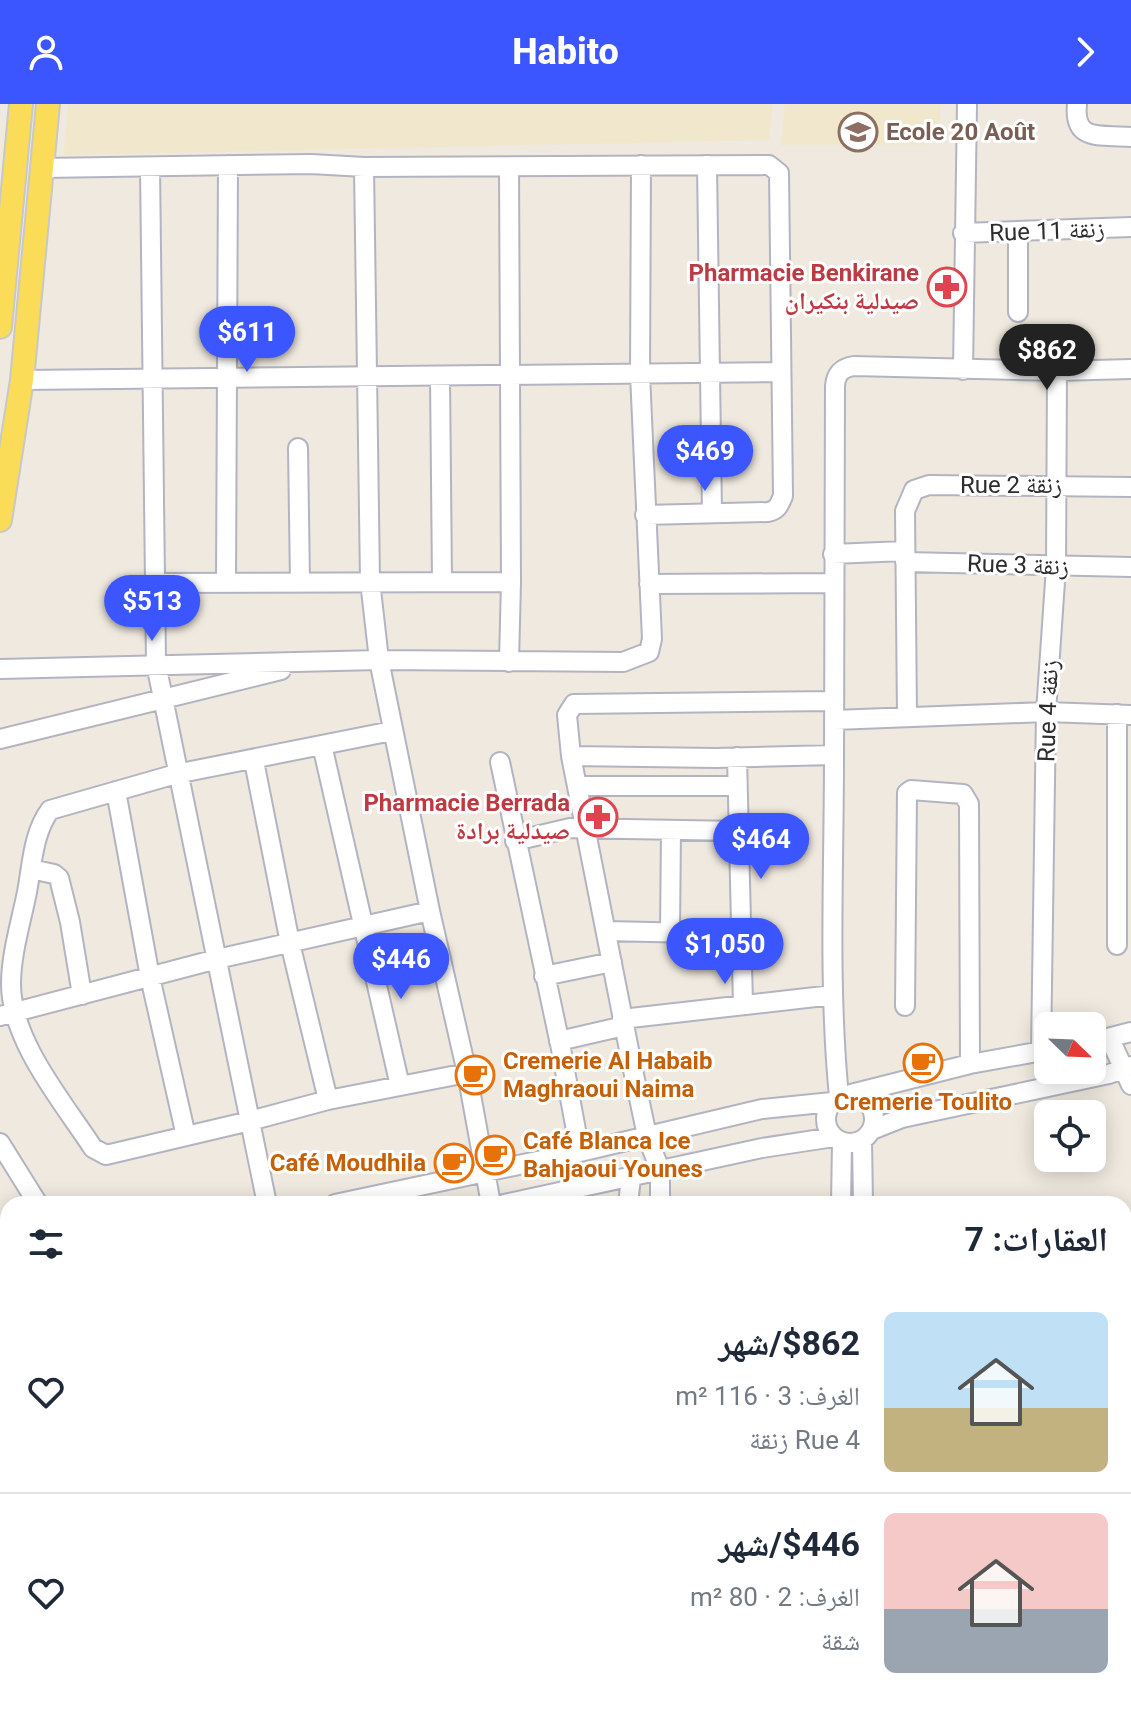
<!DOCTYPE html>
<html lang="ar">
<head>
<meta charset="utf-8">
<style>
	body { margin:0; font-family:Roboto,"Noto Naskh Arabic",sans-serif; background:#f6f6f7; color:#1f2937; direction:rtl; height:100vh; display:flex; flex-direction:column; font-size:30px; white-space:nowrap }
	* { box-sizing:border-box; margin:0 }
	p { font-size:26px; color:#747a83 }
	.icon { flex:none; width:44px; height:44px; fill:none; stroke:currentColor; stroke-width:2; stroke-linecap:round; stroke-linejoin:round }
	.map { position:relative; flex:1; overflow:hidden; direction:ltr }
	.details { position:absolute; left:0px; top:1092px; width:1132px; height:514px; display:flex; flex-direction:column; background:#fff; border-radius:24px 24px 0 0; box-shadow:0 4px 20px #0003; direction:rtl }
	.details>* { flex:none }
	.needle { width:52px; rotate:113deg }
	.fabs { position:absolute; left:1034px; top:908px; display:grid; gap:16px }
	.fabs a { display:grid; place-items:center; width:72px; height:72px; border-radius:12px; background:#fff; box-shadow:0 4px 20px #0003; font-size:40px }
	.price { position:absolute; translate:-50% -68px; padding:0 18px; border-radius:28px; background:#3c56ff; color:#fff; font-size:26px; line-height:52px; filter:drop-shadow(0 2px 4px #0008) }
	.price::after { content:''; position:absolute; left:50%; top:48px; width:24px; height:18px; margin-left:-12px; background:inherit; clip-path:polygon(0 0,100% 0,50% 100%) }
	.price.selected { background:#222; color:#fff }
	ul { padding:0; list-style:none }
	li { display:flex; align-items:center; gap:24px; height:200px; padding:0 24px }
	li+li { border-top:2px solid #e0e1e3 }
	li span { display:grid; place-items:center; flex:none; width:224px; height:160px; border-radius:12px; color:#555 }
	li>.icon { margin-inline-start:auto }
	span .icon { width:96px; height:96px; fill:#fffc; stroke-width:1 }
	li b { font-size:34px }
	h2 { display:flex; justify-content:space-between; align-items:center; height:96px; padding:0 24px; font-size:34px }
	header { display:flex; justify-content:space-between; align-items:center; height:104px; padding:0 24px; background:#3c56ff; color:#fff; font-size:36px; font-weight:800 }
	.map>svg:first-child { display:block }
</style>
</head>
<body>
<header><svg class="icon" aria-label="forward" viewBox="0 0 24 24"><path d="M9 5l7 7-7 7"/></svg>Habito<svg class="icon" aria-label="person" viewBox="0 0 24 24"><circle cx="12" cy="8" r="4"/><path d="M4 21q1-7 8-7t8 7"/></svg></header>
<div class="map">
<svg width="1131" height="1605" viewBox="0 0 1131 1605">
	<rect width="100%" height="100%" fill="#efe9df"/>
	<path fill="#f1e7cd" d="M 68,0 L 773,0 L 769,36 L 64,51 Z
		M 785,0 L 941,0 L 940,15 L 927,41 L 781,41 Z"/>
	<path fill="#afe898" d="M 0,1334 L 8,1335 L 8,1419 L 0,1421 Z"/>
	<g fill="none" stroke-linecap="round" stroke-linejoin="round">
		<g stroke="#b3b4c1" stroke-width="22">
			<path id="minor" d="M 1077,0 C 1073,39 1101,30 1131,33
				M 707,61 L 712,409
				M 150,63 L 156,560 L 267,1100
				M 364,63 L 370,477 L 379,556 L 430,807 L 467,969 L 491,1100
				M 509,63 L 511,478 L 509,558
				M 43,64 L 311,60 L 364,63 L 769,61 L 779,69 L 783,392 C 779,401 778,406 768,408 L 645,411
				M 963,129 L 1131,123
				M 1018,129 L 1018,208
				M 963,266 L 967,0
				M 440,273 L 442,477
				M 22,276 L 781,268
				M 298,344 L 300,478
				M 833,450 L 904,447
				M 905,458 L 1131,463
				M 226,478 L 228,61
				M 156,479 L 511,478
				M 649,480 L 833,479
				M 0,565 L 379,556 L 623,558 L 649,548 L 652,535 L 640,270 L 641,61
				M 907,611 L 905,407 L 914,386 L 929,381 L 1131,383
				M 834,616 L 1046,608 L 1131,611
				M 392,627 L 176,670 L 50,706 C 33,729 32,761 27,788 C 21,818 11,850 11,880 C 11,937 63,998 93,1044 L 106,1051 L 250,1017 L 328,996 L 467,969
				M 0,635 L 281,566
				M 322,641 L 400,982
				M 571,652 L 716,654 L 834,651
				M 737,653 L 743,901
				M 254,657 L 290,839 L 328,996
				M 500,658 L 561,945 L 580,1048
				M 577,682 L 736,682
				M 116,687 L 150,873 L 186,1032
				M 515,737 L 570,724 L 738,727
				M 31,765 L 54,770 L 59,774 L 70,818 L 82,891
				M 606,827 L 740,830
				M 670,828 L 671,726
				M 1117,841 L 1117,610
				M 544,872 L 612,858
				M 905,902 L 907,689 L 911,686 L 963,690 L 969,700 L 970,960
				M 0,912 L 217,855 L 430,807
				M 622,915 L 833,891
				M 1110,935 L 1131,981
				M 559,937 L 624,922
				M 1092,938 L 1131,928
				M 1041,948 L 1046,608 L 1056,463 L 1057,267
				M 851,990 L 970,960 L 1048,946
				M826 1015a24 24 0 1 1 48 0a24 24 0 1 1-48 0Z
				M 839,993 C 828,880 834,766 834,653 C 835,529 834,406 835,282 C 836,270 841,264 854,262 L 1057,267 L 1131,265
				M 872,1026 L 902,1014 L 1109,970 L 1131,962
				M 862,1036 L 863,1100
				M 0,1039 L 38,1100
				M 335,1100 L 580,1048 L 762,1005 L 832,998
				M 504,1100 L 762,1044 L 834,1033
				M 628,1100 L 631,1074
				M 660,1100 L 660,1066 L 647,1032 L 633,966 L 571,652 L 567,611 L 574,600 L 834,597
				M 841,1100 L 842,1038
				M 0,1175 L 8,1173
				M 1124,1193 L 1131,1184
				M 0,1209 L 8,1207
				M 0,1444 L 8,1441
				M 142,1598 L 144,1605
				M 259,1598 L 260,1605
				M 392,1598 L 393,1605
				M 536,1598 L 538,1605
				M 698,1598 L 699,1605
				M 839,1598 L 839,1605
				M 593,1605 L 623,1598
				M 863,1605 L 872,1598
				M 1006,1605 L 1007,1598
				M 1065,1605 L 1066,1598"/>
		</g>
		<g stroke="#c8c8c8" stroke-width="26">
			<path id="major" d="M 0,223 L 21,0
				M 0,416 L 22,276 L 48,0"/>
		</g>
		<use href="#minor" stroke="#fff" stroke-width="18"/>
		<use href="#major" stroke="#fadc59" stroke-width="22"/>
	</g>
	<defs>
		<g id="school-ring" transform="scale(2)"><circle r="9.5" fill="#fff" stroke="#8d6e63" stroke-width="1.5"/><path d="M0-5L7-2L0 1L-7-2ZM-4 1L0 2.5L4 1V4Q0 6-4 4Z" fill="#8d6e63"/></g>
		<g id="pharmacy-ring" transform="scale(2)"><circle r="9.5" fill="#fff" stroke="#e0444e" stroke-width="1.5"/><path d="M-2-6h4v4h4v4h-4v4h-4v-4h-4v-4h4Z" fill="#e0444e"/></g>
		<g id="cafe-ring" transform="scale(2)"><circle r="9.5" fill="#fff" stroke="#e8710a" stroke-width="1.5"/><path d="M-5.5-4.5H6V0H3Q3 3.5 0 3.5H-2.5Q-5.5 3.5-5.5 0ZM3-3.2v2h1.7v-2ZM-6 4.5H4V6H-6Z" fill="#e8710a"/></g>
	</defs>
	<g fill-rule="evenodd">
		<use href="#school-ring" x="858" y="28"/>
		<use href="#pharmacy-ring" x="947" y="183"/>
		<use href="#pharmacy-ring" x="598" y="713"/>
		<use href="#cafe-ring" x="923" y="959"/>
		<use href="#cafe-ring" x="475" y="971"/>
		<use href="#cafe-ring" x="495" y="1051"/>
		<use href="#cafe-ring" x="454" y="1059"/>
	</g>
	<g text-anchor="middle" stroke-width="6" stroke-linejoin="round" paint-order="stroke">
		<g font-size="24" font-weight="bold" fill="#785e54" stroke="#fff" text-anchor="start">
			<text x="886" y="36">Ecole 20 Août</text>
		</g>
		<g font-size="24" fill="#2d2d2d" stroke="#fff">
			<text transform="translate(1047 127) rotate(-2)" y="8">Rue 11 زنقة</text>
			<text x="1011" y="389">Rue 2 زنقة</text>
			<text transform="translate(1018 461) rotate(2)" y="8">Rue 3 زنقة</text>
			<text transform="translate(1048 607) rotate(-88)" y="8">Rue 4 زنقة</text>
		</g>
		<g font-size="24" font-weight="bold" fill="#be3a42" stroke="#fff" text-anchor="end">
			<text x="919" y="177">Pharmacie Benkirane<tspan x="919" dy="28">صيدلية بنكيران</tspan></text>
			<text x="570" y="707">Pharmacie Berrada<tspan x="570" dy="28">صيدلية برادة</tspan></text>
		</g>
		<g font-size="24" font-weight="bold" fill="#c56008" stroke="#fff" text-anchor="start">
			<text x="503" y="965">Cremerie Al Habaib<tspan x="503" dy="28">Maghraoui Naima</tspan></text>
			<text x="923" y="1006" text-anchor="middle">Cremerie Toulito</text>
			<text x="523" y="1045">Café Blanca Ice<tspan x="523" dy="28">Bahjaoui Younes</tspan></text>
			<text x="426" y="1067" text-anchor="end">Café Moudhila</text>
		</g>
	</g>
</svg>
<div class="fabs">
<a><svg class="needle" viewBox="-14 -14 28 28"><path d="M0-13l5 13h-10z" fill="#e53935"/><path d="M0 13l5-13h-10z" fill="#747a83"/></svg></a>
<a><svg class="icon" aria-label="locate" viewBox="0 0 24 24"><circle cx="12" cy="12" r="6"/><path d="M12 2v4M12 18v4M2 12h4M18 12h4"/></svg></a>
</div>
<b class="price" style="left:247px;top:270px">$611</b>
<b class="price selected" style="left:1047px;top:288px">$862</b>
<b class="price" style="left:705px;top:389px">$469</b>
<b class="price" style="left:152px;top:539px">$513</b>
<b class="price" style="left:761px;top:777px">$464</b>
<b class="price" style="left:725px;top:882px">$1,050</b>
<b class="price" style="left:401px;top:897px">$446</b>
<section class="details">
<h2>العقارات: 7<svg class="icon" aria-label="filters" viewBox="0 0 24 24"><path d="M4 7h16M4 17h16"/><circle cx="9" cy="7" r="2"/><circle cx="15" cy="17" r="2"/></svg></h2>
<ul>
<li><span style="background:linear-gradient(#bfe0f5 60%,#c2b280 0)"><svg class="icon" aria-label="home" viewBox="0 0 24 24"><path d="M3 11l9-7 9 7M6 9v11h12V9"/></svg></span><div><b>$862/شهر</b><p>الغرف: 3 · 116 m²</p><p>Rue 4 زنقة</p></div><svg class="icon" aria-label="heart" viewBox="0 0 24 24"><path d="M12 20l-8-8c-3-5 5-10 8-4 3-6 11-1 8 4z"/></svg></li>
<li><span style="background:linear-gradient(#f6c9c9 60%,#9aa5b1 0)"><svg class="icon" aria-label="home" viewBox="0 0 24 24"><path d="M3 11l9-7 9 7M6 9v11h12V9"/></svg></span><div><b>$446/شهر</b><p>الغرف: 2 · 80 m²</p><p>شقة</p></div><svg class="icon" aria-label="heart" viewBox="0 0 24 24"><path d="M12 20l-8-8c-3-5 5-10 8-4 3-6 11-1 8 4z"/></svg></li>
</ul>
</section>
</div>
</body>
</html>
